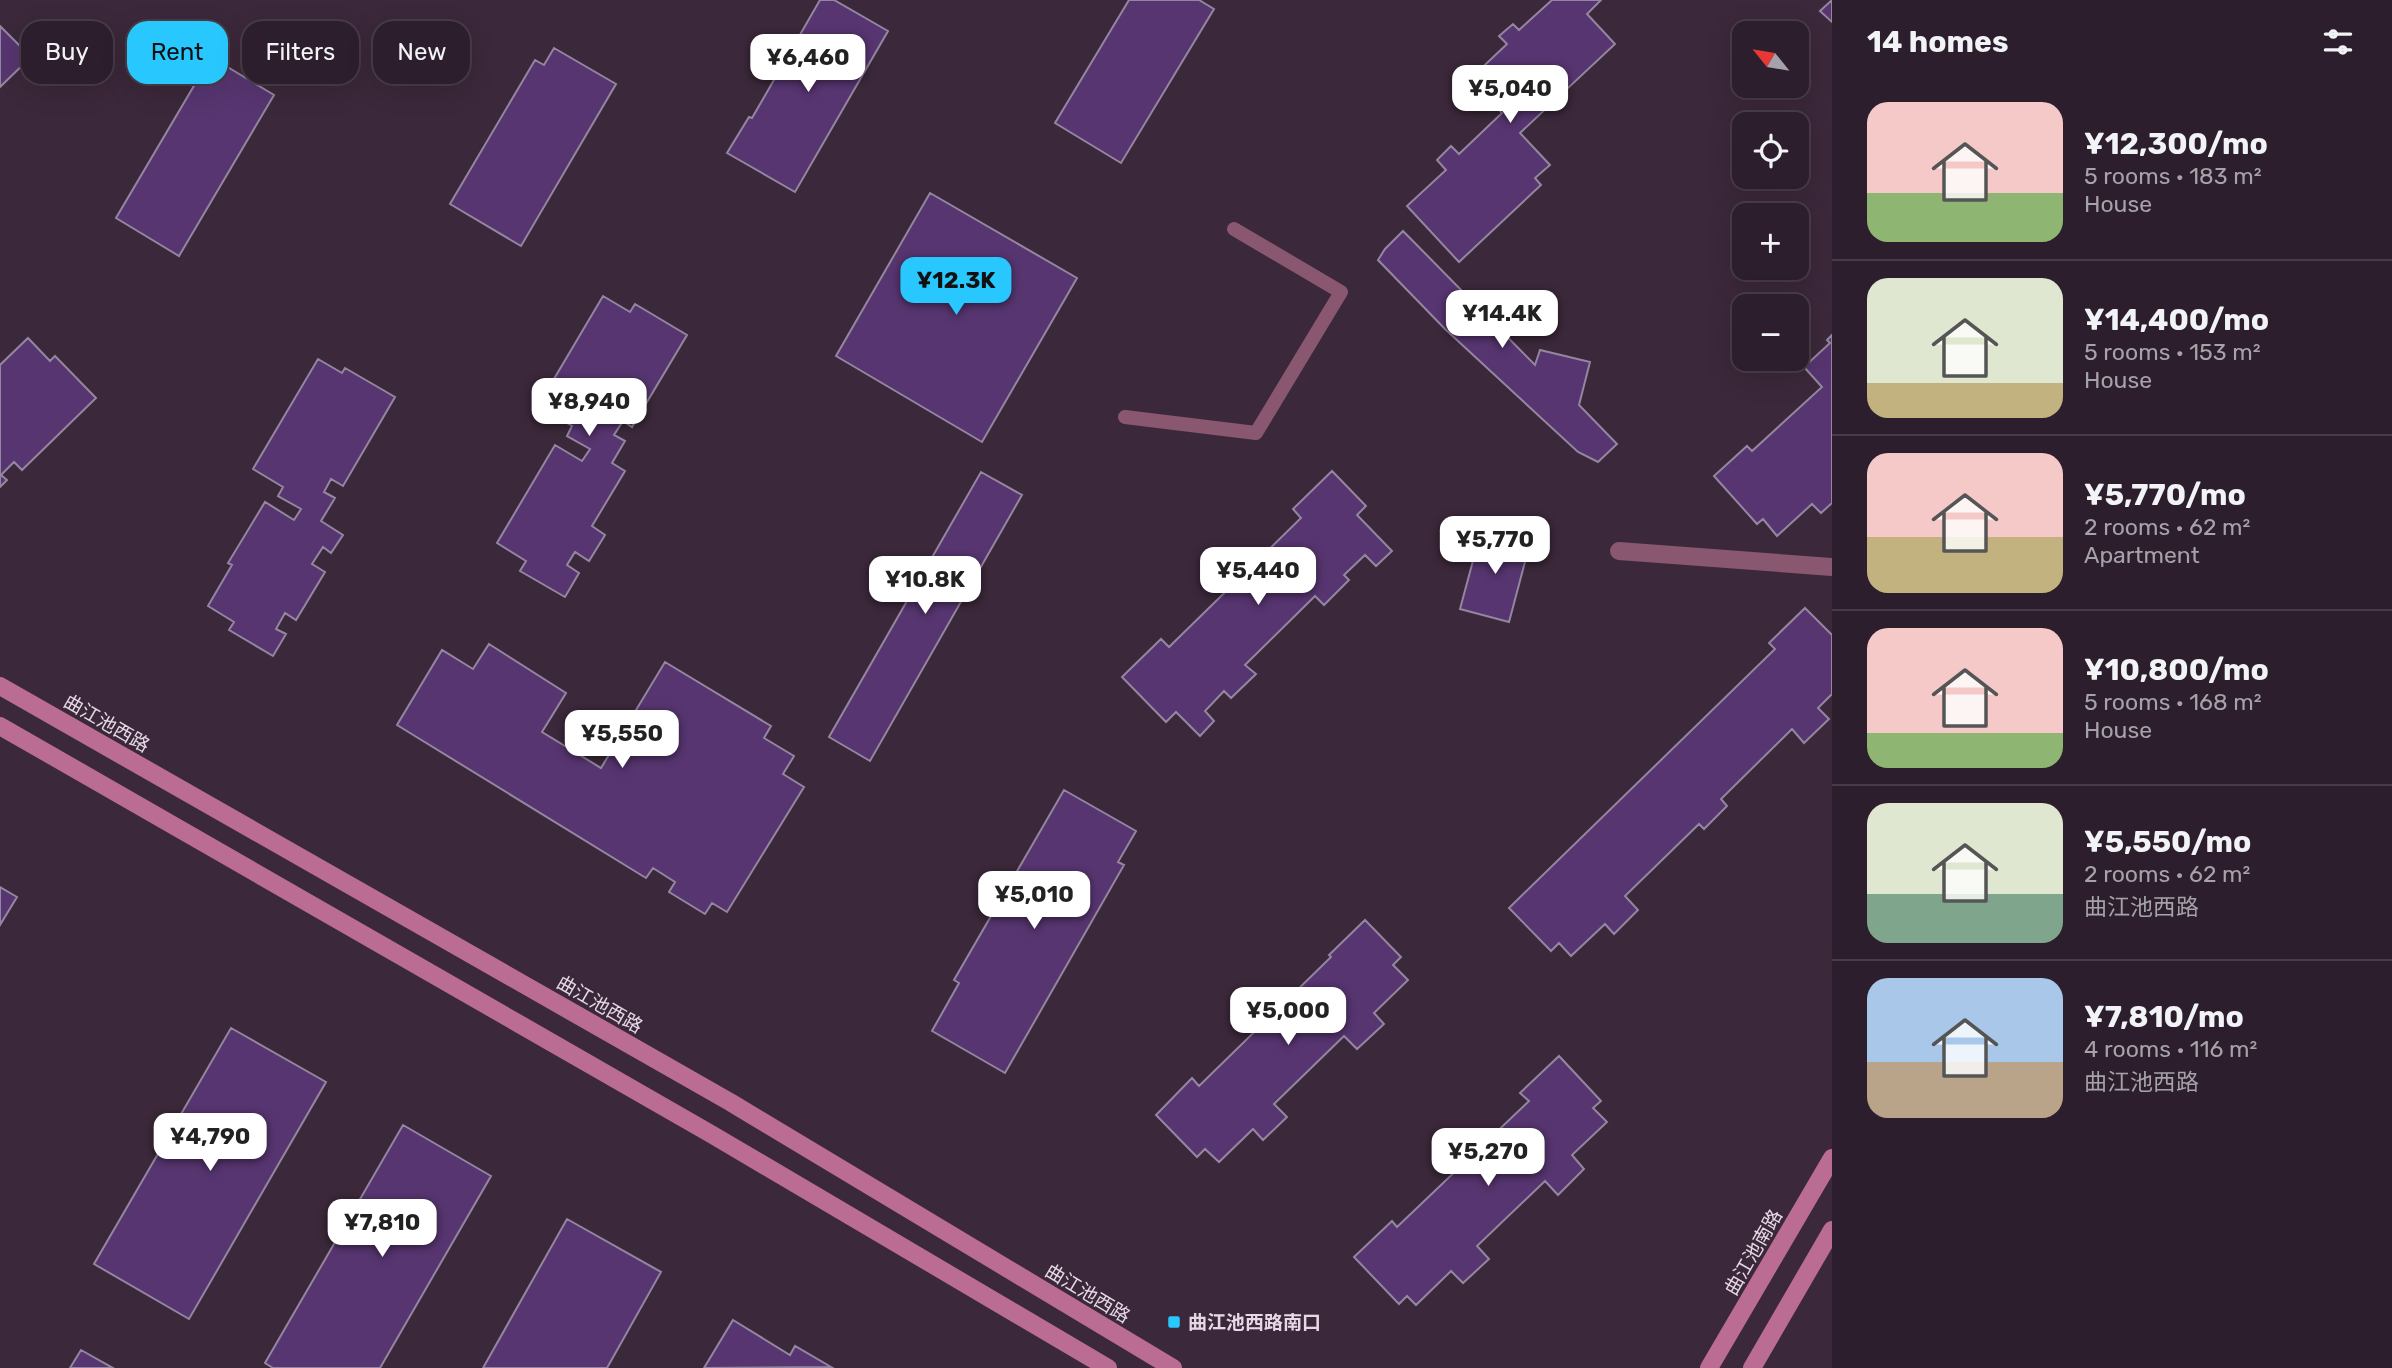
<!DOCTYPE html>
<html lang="en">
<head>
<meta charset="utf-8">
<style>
	body { margin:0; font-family:Rubik,"Noto Sans SC",sans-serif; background:#342734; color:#f1f3f6; height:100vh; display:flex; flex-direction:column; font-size:26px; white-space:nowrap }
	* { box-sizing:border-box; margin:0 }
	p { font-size:23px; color:#a6a2a9 }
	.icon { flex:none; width:38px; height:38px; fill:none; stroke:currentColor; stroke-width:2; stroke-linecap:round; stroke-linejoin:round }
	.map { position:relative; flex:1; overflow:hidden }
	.drawer { display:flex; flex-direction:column; background:#2c1e2c; width:560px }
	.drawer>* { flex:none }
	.guide { position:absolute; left:21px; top:21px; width:665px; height:63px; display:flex; gap:14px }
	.needle { width:46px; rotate:300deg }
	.tools { position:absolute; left:1732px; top:21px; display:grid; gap:14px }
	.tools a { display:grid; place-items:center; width:77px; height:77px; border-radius:14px; background:#2c1e2c; box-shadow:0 7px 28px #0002,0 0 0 2px #483c48; font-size:35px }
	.price { position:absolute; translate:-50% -60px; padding:0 16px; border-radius:14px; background:#fff; color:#222; font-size:23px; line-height:46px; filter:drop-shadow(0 2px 4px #0008) }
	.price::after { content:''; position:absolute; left:50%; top:42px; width:21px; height:16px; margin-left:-10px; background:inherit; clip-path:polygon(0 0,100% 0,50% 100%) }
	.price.current { background:#28c8ff; color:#111 }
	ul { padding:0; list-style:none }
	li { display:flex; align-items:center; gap:21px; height:175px; padding:0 35px }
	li+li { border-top:2px solid #483c48 }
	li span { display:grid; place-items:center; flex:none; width:196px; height:140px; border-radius:21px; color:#555 }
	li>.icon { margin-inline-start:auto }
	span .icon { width:84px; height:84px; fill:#fffc; stroke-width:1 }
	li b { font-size:30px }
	h2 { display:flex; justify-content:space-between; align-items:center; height:84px; padding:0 35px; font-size:30px }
	.chip { padding:0 24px; border-radius:21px; background:#2c1e2c; box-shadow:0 7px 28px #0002,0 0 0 2px #483c48; font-size:24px; line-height:63px }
	.chip.current { background:#28c8ff; color:#111 }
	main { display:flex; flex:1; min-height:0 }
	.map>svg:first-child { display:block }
</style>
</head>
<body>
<main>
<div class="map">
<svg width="1832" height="1368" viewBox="0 0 1832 1368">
	<rect width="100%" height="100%" fill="#3b283a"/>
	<path fill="#573570" stroke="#9486a0" stroke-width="2" d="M 820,0 L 834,0 L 888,31 L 795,192 L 727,153 L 749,117 L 752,118 Z
		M 1129,0 L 1199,0 L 1214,9 L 1121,163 L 1055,123 Z
		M 1552,0 L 1601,0 L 1587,14 L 1615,44 L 1520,133 L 1550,165 L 1535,178 L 1541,185 L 1459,262 L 1407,206 L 1446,170 L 1437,160 L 1451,146 L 1459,154 L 1502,113 L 1470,79 L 1507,44 L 1499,36 L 1513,24 L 1519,30 Z
		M 1832,0 L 1832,22 L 1820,11 Z
		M 0,26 L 31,57 L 0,87 Z
		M 554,48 L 616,84 L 521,246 L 450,204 L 535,60 L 544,65 Z
		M 211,57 L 274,95 L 179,256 L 116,218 Z
		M 930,193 L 1077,278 L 982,442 L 836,356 Z
		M 1403,231 L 1535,365 L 1540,350 L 1590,362 L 1579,405 L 1617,444 L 1598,462 L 1578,452 L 1445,329 L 1378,260 L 1385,249 Z
		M 603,296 L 630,312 L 635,304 L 687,335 L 632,427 L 623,421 L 614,435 L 625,441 L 612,463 L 625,471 L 592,526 L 605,535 L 589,561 L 575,552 L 567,565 L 579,573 L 565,597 L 520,571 L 526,561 L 497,543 L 555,445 L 582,461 L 590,449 L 567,436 L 572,426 L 538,406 Z
		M 1832,335 L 1832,503 L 1821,513 L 1812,504 L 1777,536 L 1763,519 L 1757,524 L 1714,476 L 1747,446 L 1752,451 L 1822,387 L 1804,367 L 1830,343 L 1827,340 Z
		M 28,338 L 50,361 L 55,356 L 96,398 L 22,470 L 14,462 L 1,475 L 7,480 L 0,487 L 0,365 Z
		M 318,359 L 342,373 L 345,368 L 395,397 L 343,486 L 331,479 L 324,492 L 335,498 L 321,521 L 343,535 L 331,553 L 323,547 L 312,564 L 325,572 L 296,620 L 285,613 L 276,629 L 286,634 L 273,656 L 229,630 L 234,622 L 208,606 L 232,565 L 228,563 L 265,502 L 294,520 L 301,509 L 278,496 L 283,487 L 253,469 Z
		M 1332,471 L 1366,506 L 1357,515 L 1392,551 L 1376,566 L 1365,555 L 1344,575 L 1349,580 L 1324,605 L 1315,596 L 1245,665 L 1256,674 L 1231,698 L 1224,691 L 1205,711 L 1214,721 L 1200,736 L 1176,712 L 1166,722 L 1122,677 L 1161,639 L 1169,647 L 1301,518 L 1293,509 Z
		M 981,472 L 1022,495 L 870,761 L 829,737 Z
		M 1481,531 L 1530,543 L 1509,622 L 1460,609 Z
		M 1805,608 L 1832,635 L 1832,694 L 1818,708 L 1829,719 L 1804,743 L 1792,729 L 1721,799 L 1727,806 L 1704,829 L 1699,824 L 1625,896 L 1638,910 L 1614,934 L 1605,924 L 1571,956 L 1559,943 L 1551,951 L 1509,908 L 1775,649 L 1769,643 Z
		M 489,644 L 566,693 L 542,732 L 601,768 L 665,662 L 771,726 L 764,738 L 794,756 L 783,774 L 804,787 L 727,912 L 712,903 L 705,914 L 669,892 L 675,882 L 653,868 L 646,878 L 397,725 L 442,650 L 473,669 Z
		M 1064,790 L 1136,831 L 1118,862 L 1124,865 L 1005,1073 L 932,1031 L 959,983 L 954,980 Z
		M 0,887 L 17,897 L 0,925 Z
		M 1365,920 L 1401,957 L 1393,965 L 1408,980 L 1374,1013 L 1384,1024 L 1357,1049 L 1344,1036 L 1274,1104 L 1287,1117 L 1263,1140 L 1253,1129 L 1219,1162 L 1205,1149 L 1197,1157 L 1156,1115 L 1192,1078 L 1199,1086 L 1331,957 L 1329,955 Z
		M 231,1028 L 326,1082 L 189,1319 L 94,1264 Z
		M 1559,1056 L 1601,1101 L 1593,1108 L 1607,1122 L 1572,1155 L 1584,1169 L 1558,1195 L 1545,1181 L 1477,1246 L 1489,1259 L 1463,1283 L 1451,1271 L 1416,1305 L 1407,1296 L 1399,1304 L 1354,1257 L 1392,1221 L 1397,1227 L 1529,1101 L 1520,1093 Z
		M 403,1125 L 491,1176 L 380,1368 L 273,1368 L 265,1363 Z
		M 567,1219 L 661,1272 L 607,1368 L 483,1368 Z
		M 733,1320 L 790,1355 L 795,1346 L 831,1367 L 704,1368 Z
		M 81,1350 L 113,1368 L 70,1368 Z"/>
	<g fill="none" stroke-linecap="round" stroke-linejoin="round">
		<path stroke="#89576f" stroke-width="14" d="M 1125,417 L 1256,433 L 1341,292 L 1234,229"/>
		<path stroke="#89576f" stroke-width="18" d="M 1619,551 L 1832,567"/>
		<path stroke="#ba6c92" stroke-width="18" d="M 0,686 L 730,1102 L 1173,1368
			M 0,726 L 711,1134 L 1108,1368
			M 1709,1368 L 1832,1158
			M 1752,1368 L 1832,1230"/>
	</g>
	<rect fill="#28c8ff" stroke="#3b283a" stroke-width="2.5" x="1167" y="1315" width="14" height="14" rx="3.5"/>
	<g text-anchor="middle" stroke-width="5" stroke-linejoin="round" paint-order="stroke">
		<g font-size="19" fill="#e6d9e5" stroke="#3b283a">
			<text transform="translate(107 723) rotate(30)" y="7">曲江池西路</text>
			<text transform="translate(600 1004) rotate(30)" y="7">曲江池西路</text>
			<text transform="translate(1753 1252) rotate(-60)" y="7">曲江池南路</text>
			<text transform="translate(1088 1293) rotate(31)" y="7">曲江池西路</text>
		</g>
		<g font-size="19" font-weight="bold" fill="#e6d9e5" stroke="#3b283a" text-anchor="start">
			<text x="1188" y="1329">曲江池西路南口</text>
		</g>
	</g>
</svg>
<div class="tools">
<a><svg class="needle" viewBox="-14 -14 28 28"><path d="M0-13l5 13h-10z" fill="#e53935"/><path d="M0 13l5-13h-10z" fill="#a6a2a9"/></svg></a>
<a><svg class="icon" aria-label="locate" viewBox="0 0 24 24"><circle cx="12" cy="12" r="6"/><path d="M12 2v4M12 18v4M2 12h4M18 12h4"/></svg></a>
<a>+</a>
<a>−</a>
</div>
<b class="price" style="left:808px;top:94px">¥6,460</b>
<b class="price" style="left:1510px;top:125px">¥5,040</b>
<b class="price current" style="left:956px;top:317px">¥12.3K</b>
<b class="price" style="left:1502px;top:350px">¥14.4K</b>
<b class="price" style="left:589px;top:438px">¥8,940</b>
<b class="price" style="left:1495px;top:576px">¥5,770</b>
<b class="price" style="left:1258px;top:607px">¥5,440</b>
<b class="price" style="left:925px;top:616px">¥10.8K</b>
<b class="price" style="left:622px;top:770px">¥5,550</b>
<b class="price" style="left:1034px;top:931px">¥5,010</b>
<b class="price" style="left:1288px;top:1047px">¥5,000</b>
<b class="price" style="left:210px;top:1173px">¥4,790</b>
<b class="price" style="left:1488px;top:1188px">¥5,270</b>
<b class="price" style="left:382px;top:1259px">¥7,810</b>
<div class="guide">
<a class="chip">Buy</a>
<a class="chip current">Rent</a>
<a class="chip">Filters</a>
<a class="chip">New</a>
</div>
</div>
<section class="drawer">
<h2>14 homes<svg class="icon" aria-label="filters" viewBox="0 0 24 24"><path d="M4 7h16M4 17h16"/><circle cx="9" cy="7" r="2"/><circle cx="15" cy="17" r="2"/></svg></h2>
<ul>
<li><span style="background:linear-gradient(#f6c9c9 65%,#8fb573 0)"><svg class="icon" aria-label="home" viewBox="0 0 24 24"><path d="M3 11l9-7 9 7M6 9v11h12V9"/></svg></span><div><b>¥12,300/mo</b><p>5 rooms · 183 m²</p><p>House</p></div></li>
<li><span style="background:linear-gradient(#dfe7d0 75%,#c2b280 0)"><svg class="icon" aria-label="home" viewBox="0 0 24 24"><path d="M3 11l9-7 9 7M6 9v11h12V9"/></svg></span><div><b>¥14,400/mo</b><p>5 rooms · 153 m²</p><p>House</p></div></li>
<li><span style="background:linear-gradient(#f6c9c9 60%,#c2b280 0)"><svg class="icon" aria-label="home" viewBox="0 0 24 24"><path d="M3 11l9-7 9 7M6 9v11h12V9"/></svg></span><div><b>¥5,770/mo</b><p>2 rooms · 62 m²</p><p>Apartment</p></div></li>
<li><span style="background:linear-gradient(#f6c9c9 75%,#8fb573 0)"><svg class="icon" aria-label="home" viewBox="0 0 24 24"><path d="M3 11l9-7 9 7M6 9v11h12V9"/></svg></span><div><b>¥10,800/mo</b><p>5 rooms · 168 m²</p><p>House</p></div></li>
<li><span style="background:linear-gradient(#dfe7d0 65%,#7fa58c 0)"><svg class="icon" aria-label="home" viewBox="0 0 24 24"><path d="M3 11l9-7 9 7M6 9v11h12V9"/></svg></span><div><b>¥5,550/mo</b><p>2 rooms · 62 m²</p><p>曲江池西路</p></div></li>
<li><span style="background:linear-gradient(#a9c7e8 60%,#b9a48a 0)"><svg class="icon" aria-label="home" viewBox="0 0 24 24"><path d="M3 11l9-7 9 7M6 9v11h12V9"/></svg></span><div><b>¥7,810/mo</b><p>4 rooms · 116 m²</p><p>曲江池西路</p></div></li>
</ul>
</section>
</main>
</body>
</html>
